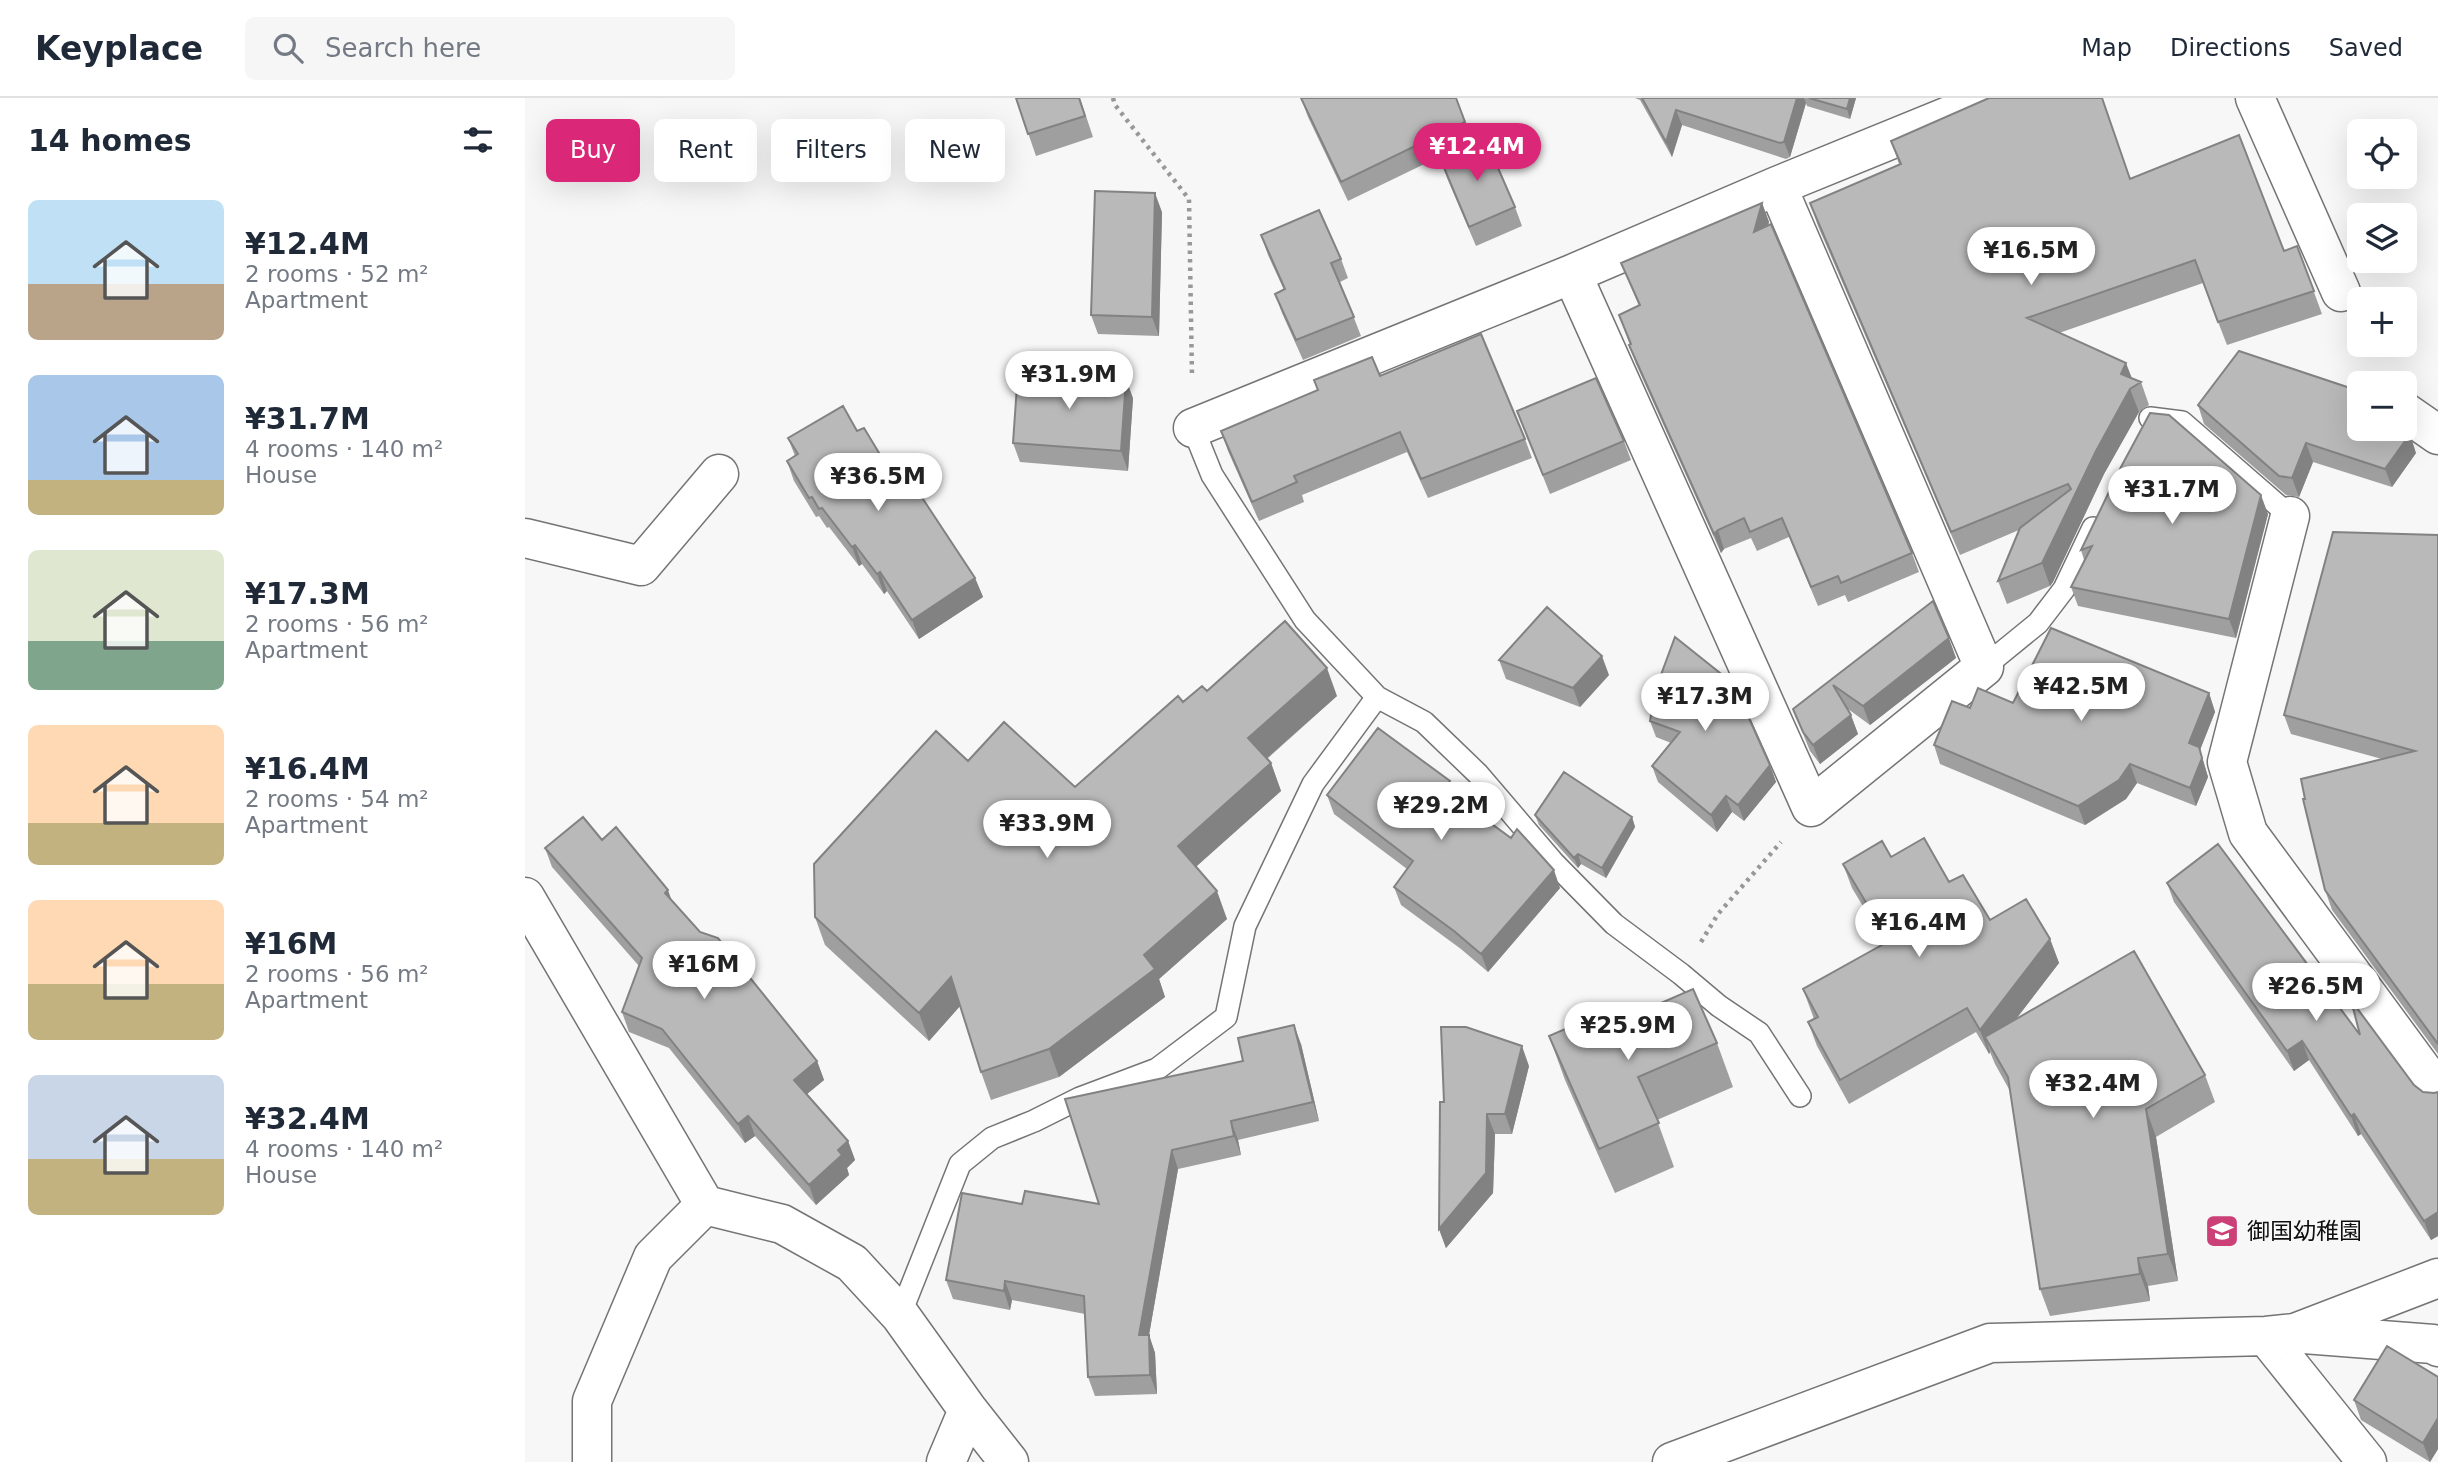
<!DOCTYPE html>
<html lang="en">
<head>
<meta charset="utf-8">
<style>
	body { margin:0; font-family:"DejaVu Sans","Noto Sans JP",sans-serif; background:#f6f6f7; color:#1f2937; height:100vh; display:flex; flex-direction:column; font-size:26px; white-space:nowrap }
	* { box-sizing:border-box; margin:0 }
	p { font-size:23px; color:#747a83 }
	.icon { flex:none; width:38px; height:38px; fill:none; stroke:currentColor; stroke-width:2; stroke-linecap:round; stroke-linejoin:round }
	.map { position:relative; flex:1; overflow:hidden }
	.sheet { display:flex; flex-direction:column; background:#fff; width:525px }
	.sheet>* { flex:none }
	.top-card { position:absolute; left:21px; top:21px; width:665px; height:63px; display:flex; gap:14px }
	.controls { position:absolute; left:1822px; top:21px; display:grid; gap:14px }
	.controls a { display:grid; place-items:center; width:70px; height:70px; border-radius:10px; background:#fff; box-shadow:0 7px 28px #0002; font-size:35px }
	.price { position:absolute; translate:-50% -60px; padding:0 16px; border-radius:24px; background:#fff; color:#222; font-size:23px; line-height:46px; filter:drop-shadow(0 2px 4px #0008) }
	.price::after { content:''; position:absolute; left:50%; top:42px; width:21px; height:16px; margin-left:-10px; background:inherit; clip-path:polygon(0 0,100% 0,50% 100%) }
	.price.active { background:#db2777; color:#fff }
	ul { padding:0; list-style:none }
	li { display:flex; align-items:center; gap:21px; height:175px; padding:0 28px }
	li span { display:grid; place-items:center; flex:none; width:196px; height:140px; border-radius:10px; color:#555 }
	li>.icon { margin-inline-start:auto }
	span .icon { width:84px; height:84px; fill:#fffc; stroke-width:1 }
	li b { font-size:30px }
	h2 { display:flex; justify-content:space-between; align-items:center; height:84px; padding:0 28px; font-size:30px }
	.pill { padding:0 24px; border-radius:10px; background:#fff; box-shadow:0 7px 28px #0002; font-size:24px; line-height:63px }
	.pill.active { background:#db2777; color:#fff }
	header { display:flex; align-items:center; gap:42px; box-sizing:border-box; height:98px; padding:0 35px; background:#fff; border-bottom:2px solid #e0e1e3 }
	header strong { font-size:33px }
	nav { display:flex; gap:38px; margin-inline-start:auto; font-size:24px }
	.search { width:490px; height:63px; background:#f6f6f7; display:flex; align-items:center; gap:18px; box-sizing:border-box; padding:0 24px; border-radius:10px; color:#747a83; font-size:26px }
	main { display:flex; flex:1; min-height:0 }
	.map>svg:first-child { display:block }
</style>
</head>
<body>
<header>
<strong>Keyplace</strong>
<div class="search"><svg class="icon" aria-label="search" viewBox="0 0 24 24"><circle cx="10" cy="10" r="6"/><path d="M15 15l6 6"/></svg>Search here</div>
<nav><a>Map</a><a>Directions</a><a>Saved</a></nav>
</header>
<main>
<section class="sheet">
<h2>14 homes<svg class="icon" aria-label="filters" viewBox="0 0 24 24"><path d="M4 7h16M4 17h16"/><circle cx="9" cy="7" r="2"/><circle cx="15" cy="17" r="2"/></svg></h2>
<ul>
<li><span style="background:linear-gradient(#bfe0f5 60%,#b9a48a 0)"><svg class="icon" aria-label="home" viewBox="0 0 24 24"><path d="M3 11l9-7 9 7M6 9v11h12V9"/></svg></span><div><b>¥12.4M</b><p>2 rooms · 52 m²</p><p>Apartment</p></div></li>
<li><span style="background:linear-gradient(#a9c7e8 75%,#c2b280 0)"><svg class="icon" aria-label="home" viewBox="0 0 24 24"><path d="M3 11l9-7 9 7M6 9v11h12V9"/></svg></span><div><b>¥31.7M</b><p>4 rooms · 140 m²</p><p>House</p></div></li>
<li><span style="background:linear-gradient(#dfe7d0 65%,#7fa58c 0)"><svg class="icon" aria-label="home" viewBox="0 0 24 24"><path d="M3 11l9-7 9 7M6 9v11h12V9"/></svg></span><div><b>¥17.3M</b><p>2 rooms · 56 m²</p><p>Apartment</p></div></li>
<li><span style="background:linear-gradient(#ffd9b3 70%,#c2b280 0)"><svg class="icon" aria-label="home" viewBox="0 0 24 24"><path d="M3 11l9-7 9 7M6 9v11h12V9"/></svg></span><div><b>¥16.4M</b><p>2 rooms · 54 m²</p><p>Apartment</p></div></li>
<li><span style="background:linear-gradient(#ffd9b3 60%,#c2b280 0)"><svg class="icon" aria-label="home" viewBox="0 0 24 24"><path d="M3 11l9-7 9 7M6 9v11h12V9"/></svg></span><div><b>¥16M</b><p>2 rooms · 56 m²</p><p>Apartment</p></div></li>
<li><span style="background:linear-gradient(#c9d6e8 60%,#c2b280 0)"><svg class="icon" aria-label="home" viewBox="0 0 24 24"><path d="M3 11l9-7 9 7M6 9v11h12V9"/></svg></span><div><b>¥32.4M</b><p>4 rooms · 140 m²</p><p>House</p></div></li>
</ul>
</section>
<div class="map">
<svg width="1913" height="1364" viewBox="0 0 1913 1364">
	<rect width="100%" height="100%" fill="#f7f7f8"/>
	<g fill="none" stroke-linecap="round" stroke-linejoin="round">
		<g stroke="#747475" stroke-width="24">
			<path id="lane" d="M 1625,320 L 1657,324 L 1765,418
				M 668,330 L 687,377 L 780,522 L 852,599 L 899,624 L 953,676 L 1029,765 L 1089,826 L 1156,876 L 1194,908 L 1234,935 L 1275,998
				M 1459,569 L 1513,525 L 1539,491 L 1568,430
				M 375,1217 L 435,1066 L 467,1040 L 509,1023 L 555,1000 L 632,971 L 701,919 L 720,828 L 788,686 L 852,599"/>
		</g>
		<g stroke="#747475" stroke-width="41">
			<path id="street" d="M 1730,0 L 1816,194
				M 1047,176 L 1286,709 L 1459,569 L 1252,88
				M 1880,314 L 1913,337
				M 668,330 L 1047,176 L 1252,88 L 1436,13 L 1451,0
				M 1765,418 L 1702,664 L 1723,735 L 1913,993
				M 0,440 L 116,468 L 194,376
				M 0,799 L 180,1107 L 257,1126 L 327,1165 L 375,1217 L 443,1312 L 484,1364
				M 1779,1236 L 1908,1246 L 1913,1249
				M 1741,1238 L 1842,1364
				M 67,1364 L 67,1303 L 128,1159 L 180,1107
				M 421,1364 L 443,1312
				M 1147,1364 L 1465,1245 L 1741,1238 L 1770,1235 L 1913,1180"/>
		</g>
		<path stroke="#989899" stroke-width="4.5" stroke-dasharray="3.5 5" stroke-linecap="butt" d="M 588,0 L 590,7 L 664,101 L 667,278
			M 1176,844 L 1193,816 L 1256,744"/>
		<use href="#lane" stroke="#fff" stroke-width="21"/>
		<use href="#street" stroke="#fff" stroke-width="38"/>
	</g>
	<path fill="#9f9fa0" d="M 491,0 L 555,0 L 568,39 L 511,58 Z
		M 776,0 L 931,0 L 947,43 L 823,103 L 783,19 Z
		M 1110,0 L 1331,0 L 1325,21 L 1282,8 L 1281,5 L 1265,59 L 1261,61 L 1157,27 L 1147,59 L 1115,2 Z
		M 1366,43 L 1605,80 L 1759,153 L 1772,148 L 1797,216 L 1702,247 L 1678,185 L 1534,235 L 1607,281 L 1616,284 L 1624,307 L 1614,314 L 1579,376 L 1528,484 L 1525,488 L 1482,506 L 1473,483 L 1494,432 L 1435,457 L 1293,128 L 1285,105 L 1374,66 Z
		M 915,60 L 990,109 L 997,128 L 951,148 L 922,80 Z
		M 1237,105 L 1244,124 L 1243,127 L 1387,455 L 1394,474 L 1323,504 L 1320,497 L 1293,508 L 1264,439 L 1232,453 L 1226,440 L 1199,451 L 1196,455 L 1111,266 L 1104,247 L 1105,247 L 1094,217 L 1114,208 L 1096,165 Z
		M 637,114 L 634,238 L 573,236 L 566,217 Z
		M 736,137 L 816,161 L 823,180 L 815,184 L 836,238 L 778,262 L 757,215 L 750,196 L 759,192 L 743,157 Z
		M 855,278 L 1000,341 L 1007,360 L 903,400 L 882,354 L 777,397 L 779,404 L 734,423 L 703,353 L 696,333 L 793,292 L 789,282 Z
		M 1831,292 L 1834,301 L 1834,331 L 1891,355 L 1867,389 L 1788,364 L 1774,399 L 1761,397 L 1679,326 L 1673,307 Z
		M 608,300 L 603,373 L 495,364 L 488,345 Z
		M 992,313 L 1099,343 L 1106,362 L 1025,396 Z
		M 1625,315 L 1743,416 L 1711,540 L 1553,508 L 1546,489 L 1559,462 L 1556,452 Z
		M 332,333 L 374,388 L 450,480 L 458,499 L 394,541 L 362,493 L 359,496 L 337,466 L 334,468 L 304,429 L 302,430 L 294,418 L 291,419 L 269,383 L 262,363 L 270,358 L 263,340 Z
		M 1913,437 L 1913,956 L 1807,812 L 1800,792 L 1780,701 L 1857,661 L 1766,636 L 1759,617 Z
		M 1408,503 L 1431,560 L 1345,627 L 1323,611 L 1333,636 L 1295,666 L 1285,653 L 1268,611 Z
		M 974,562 L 1084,577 L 1055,609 L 981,581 Z
		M 1201,591 L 1199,593 L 1245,667 L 1251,684 L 1219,723 L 1207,714 L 1192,734 L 1133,684 L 1127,668 L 1146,645 L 1131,639 L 1125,623 Z
		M 682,593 L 812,598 L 742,661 L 746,665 L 756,693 L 671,768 L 702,821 L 634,881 L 640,899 L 534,979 L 466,1002 L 456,974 L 435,908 L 404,943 L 300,847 L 290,819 L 443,663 L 550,689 L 658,604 Z
		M 1684,595 L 1690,614 L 1675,652 L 1683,679 L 1671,708 L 1612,685 L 1601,701 L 1560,727 L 1415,666 L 1409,647 L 1445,610 L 1488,605 Z
		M 802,697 L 930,699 L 1035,790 L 963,874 L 936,851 L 876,807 L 869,789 L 882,771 L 809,716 Z
		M 1010,717 L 1107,719 L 1110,729 L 1081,780 L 1056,766 L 1053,770 L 1014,727 Z
		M 77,742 L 147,803 L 292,963 L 299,982 L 282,996 L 323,1043 L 330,1062 L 322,1070 L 324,1077 L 291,1107 L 230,1038 L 220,1045 L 144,950 L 104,934 L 97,914 L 114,868 L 27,769 L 20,750 Z
		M 1366,759 L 1424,784 L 1465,822 L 1525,841 L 1534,865 L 1492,920 L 1680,977 L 1690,1004 L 1631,1039 L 1653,1183 L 1623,1188 L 1625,1203 L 1525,1218 L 1515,1191 L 1485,993 L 1470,966 L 1465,954 L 1464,956 L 1451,934 L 1324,1006 L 1292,948 L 1283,924 L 1289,921 L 1278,891 L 1360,845 L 1327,790 L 1318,766 Z
		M 1642,785 L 1835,937 L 1889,987 L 1898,994 L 1909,995 L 1913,994 L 1913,1138 L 1906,1142 L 1836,1036 L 1833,1038 L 1784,962 L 1769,973 L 1649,804 Z
		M 1090,925 L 1192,945 L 1208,989 L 1132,1022 L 1149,1069 L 1090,1095 L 1040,982 L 1024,938 Z
		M 776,946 L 794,1023 L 713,1042 L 716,1057 L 653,1071 L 624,1237 L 630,1255 L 632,1296 L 570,1298 L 563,1279 L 560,1216 L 487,1202 L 485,1212 L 428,1201 L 421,1182 L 497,1106 L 574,1106 L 718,963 Z
		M 1004,968 L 987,1036 L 970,1036 L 968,1095 L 921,1150 L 914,1131 L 919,1004 Z
		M 1829,1302 L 1913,1351 L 1905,1364 L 1836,1322 Z"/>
	<path fill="#828282" d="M 1272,0 L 1279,0 L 1281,5 L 1265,59 L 1259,44 Z
		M 1325,0 L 1331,0 L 1325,21 L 1322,11 Z
		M 1151,12 L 1157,27 L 1147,59 L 1141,44 Z
		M 630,95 L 637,114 L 634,238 L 627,219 Z
		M 1237,105 L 1244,124 L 1236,153 L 1229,134 Z
		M 1601,265 L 1610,288 L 1605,291 L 1614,314 L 1579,376 L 1528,484 L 1525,488 L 1517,465 L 1596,276 Z
		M 601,281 L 608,300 L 603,373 L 596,353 Z
		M 1885,336 L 1891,355 L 1867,389 L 1860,371 Z
		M 1781,345 L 1788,364 L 1774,399 L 1767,380 Z
		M 1736,397 L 1743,416 L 1711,540 L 1704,521 Z
		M 1193,432 L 1199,451 L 1196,455 L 1189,436 Z
		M 330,447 L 337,466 L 334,468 L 327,449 Z
		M 355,474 L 362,493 L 359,496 L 352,476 Z
		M 450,480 L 458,499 L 394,541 L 387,522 Z
		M 1424,540 L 1431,560 L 1345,627 L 1338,608 Z
		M 1077,558 L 1084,577 L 1055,609 L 1048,590 Z
		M 802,570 L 812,598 L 733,668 L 723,640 Z
		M 1195,575 L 1201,591 L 1194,600 L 1188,584 Z
		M 1684,595 L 1690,614 L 1675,652 L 1683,679 L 1671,708 L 1665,690 L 1664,645 Z
		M 1326,617 L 1333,636 L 1295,666 L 1288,647 Z
		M 746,665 L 756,693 L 663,776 L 653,748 Z
		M 1605,666 L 1612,685 L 1601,701 L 1560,727 L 1553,708 Z
		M 1245,667 L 1251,684 L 1219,723 L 1213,707 Z
		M 925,683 L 931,702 L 919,691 Z
		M 1201,698 L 1207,714 L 1192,734 L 1186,717 Z
		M 1107,719 L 1110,729 L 1081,780 L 1077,770 Z
		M 1053,756 L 1056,766 L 1053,770 L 1049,760 Z
		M 1029,772 L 1035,790 L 963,874 L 956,856 Z
		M 143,792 L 150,812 L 140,795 Z
		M 692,793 L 702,821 L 634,881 L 640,899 L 534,979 L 524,951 L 619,857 Z
		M 1525,841 L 1534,865 L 1467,952 L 1460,939 L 1465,954 L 1464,956 L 1455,932 Z
		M 426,879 L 436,907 L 404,943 L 394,915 Z
		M 769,927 L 776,946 L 794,1023 L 788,1004 Z
		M 1777,943 L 1784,962 L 1769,973 L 1762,953 Z
		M 997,948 L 1004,968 L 987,1036 L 980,1016 Z
		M 292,963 L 299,982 L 276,1001 L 269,982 Z
		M 1621,1011 L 1631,1039 L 1653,1183 L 1643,1156 Z
		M 962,1016 L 970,1036 L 968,1095 L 921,1150 L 914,1131 Z
		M 1829,1016 L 1836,1036 L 1833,1038 L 1826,1018 Z
		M 223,1018 L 230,1038 L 220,1045 L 213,1026 Z
		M 706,1023 L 713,1042 L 716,1057 L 709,1038 Z
		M 323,1043 L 330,1062 L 322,1070 L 324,1077 L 291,1107 L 284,1087 L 313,1052 Z
		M 647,1052 L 653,1071 L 624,1237 L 630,1255 L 632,1296 L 625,1277 L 614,1237 Z
		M 1913,1114 L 1913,1138 L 1906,1142 L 1899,1123 Z
		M 1613,1160 L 1623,1188 L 1625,1203 L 1615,1176 Z
		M 480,1183 L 487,1202 L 485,1212 L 479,1193 Z
		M 1913,1320 L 1913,1351 L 1905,1364 L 1898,1345 Z"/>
	<path fill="#b9b9ba" stroke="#828282" stroke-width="2" d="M 491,0 L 554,0 L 560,18 L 503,36 Z
		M 776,0 L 931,0 L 940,24 L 816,84 Z
		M 1117,0 L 1272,0 L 1259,44 L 1255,45 L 1151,12 L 1141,44 Z
		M 1284,0 L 1325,0 L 1322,11 Z
		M 1464,0 L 1577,0 L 1605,81 L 1714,37 L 1759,153 L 1772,148 L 1789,193 L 1693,224 L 1670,162 L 1502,220 L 1601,265 L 1596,276 L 1616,284 L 1605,291 L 1571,353 L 1519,461 L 1517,465 L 1473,483 L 1495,430 L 1546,391 L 1543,386 L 1426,434 L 1285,105 L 1376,66 L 1366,43 Z
		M 960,40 L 990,109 L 944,129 L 915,60 Z
		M 570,93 L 630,95 L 627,219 L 566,217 Z
		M 1237,105 L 1229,134 L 1246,126 L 1387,455 L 1316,485 L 1313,478 L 1286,489 L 1257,420 L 1225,434 L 1219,420 L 1193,432 L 1189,436 L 1104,247 L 1106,246 L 1094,217 L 1115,207 L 1096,165 Z
		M 794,112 L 816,161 L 806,165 L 829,219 L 771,242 L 750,196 L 760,191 L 736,137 Z
		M 956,236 L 1000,341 L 896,381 L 875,334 L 769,378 L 772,384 L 727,404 L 696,333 L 793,292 L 789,282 L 847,259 L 855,278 Z
		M 1714,253 L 1831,292 L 1829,298 L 1834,302 L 1834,331 L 1876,331 L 1885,336 L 1860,371 L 1781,345 L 1767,380 L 1754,378 L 1673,307 Z
		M 493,273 L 601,281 L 596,353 L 488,345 Z
		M 1071,280 L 1099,343 L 1018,377 L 992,313 Z
		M 318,308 L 332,333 L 339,330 L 374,388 L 381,383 L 394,400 L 396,398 L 450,480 L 387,522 L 355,474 L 352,476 L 330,447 L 327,449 L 297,410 L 294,411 L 287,399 L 284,400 L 262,363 L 273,356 L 263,340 Z
		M 1625,315 L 1644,317 L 1736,397 L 1704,521 L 1546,489 L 1567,448 L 1556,452 L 1596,369 Z
		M 1808,434 L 1913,437 L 1913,946 L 1800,792 L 1778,701 L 1780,701 L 1776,681 L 1890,653 L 1759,617 Z
		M 1408,503 L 1424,540 L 1338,608 L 1308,587 L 1326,617 L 1288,647 L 1278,634 L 1268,611 Z
		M 1022,509 L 1077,558 L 1048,590 L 974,562 Z
		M 760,523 L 802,570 L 723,640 L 746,665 L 653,748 L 692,793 L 619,857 L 630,871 L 524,951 L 456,974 L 426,879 L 394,915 L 290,819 L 289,766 L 411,633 L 443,663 L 479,624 L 550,689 L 653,598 L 658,604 L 677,588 L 682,593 Z
		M 1526,530 L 1684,595 L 1664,645 L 1674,649 L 1677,660 L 1665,690 L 1605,666 L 1594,682 L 1553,708 L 1409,647 L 1427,603 L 1445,610 L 1453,590 L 1488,605 Z
		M 1150,539 L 1195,575 L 1188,584 L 1218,607 L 1245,667 L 1213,707 L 1201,698 L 1186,717 L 1127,668 L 1155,634 L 1125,623 L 1130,593 Z
		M 853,630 L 925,683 L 919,691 L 986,740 L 992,731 L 1029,772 L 956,856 L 929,833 L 869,789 L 888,763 L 802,697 Z
		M 1039,674 L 1107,719 L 1077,770 L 1053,756 L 1049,760 L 1010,717 Z
		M 58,719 L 77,742 L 91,729 L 143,792 L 140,795 L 175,834 L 193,840 L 292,963 L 269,982 L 323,1043 L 313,1052 L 317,1057 L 284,1087 L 223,1018 L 213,1026 L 137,931 L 97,914 L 117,860 L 20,750 Z
		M 1399,740 L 1424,784 L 1438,777 L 1465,822 L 1501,801 L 1525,841 L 1455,932 L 1442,910 L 1315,982 L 1283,924 L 1293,919 L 1278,891 L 1364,843 L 1318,766 L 1357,743 L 1366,759 Z
		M 1693,746 L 1835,937 L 1826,902 L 1889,987 L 1898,994 L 1909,995 L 1913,994 L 1913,1114 L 1899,1123 L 1829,1016 L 1826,1018 L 1777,943 L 1762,953 L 1642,785 Z
		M 1609,853 L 1680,977 L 1621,1011 L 1643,1156 L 1613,1160 L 1615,1176 L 1515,1191 L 1483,979 L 1460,939 Z
		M 1168,891 L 1192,945 L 1113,979 L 1134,1025 L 1074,1051 L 1024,938 L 1084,912 L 1090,925 Z
		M 769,927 L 788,1004 L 706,1023 L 709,1038 L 647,1052 L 614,1237 L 624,1237 L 625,1277 L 563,1279 L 559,1198 L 480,1183 L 479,1193 L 421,1182 L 437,1095 L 497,1106 L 500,1093 L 574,1106 L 540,1001 L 718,963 L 713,940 Z
		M 916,929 L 941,929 L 997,948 L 980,1016 L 962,1016 L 961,1075 L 914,1131 L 915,1004 L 919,1004 Z
		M 1862,1248 L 1913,1279 L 1913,1320 L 1898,1345 L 1829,1302 Z"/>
	<defs>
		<g id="school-square" transform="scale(1.75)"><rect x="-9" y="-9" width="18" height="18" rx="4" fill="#ca4077" stroke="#f7f7f8"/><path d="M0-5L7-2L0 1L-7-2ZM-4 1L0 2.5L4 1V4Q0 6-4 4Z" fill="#fff"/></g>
	</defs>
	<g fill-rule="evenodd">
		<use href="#school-square" x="1697" y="1133"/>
	</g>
	<g text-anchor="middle" stroke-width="6" stroke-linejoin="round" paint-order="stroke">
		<g font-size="23" fill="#0f0f10" stroke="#f7f7f8" text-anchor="start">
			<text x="1722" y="1141">御国幼稚園</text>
		</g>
	</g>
</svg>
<div class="controls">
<a><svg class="icon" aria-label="locate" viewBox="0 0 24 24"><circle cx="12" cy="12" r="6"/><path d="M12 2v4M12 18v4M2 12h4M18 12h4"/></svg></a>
<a><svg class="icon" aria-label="layers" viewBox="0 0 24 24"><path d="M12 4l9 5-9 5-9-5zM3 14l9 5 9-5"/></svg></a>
<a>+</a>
<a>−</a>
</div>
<b class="price active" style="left:952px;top:85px">¥12.4M</b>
<b class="price" style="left:1506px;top:189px">¥16.5M</b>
<b class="price" style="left:544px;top:313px">¥31.9M</b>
<b class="price" style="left:353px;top:415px">¥36.5M</b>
<b class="price" style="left:1647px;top:428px">¥31.7M</b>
<b class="price" style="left:1556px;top:625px">¥42.5M</b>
<b class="price" style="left:1180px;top:635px">¥17.3M</b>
<b class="price" style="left:916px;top:744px">¥29.2M</b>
<b class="price" style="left:522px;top:762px">¥33.9M</b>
<b class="price" style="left:1394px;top:861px">¥16.4M</b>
<b class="price" style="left:179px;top:903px">¥16M</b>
<b class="price" style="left:1791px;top:925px">¥26.5M</b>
<b class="price" style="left:1103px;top:964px">¥25.9M</b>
<b class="price" style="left:1568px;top:1022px">¥32.4M</b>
<div class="top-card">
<a class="pill active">Buy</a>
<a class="pill">Rent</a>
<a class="pill">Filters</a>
<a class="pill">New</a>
</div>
</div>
</main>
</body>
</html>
